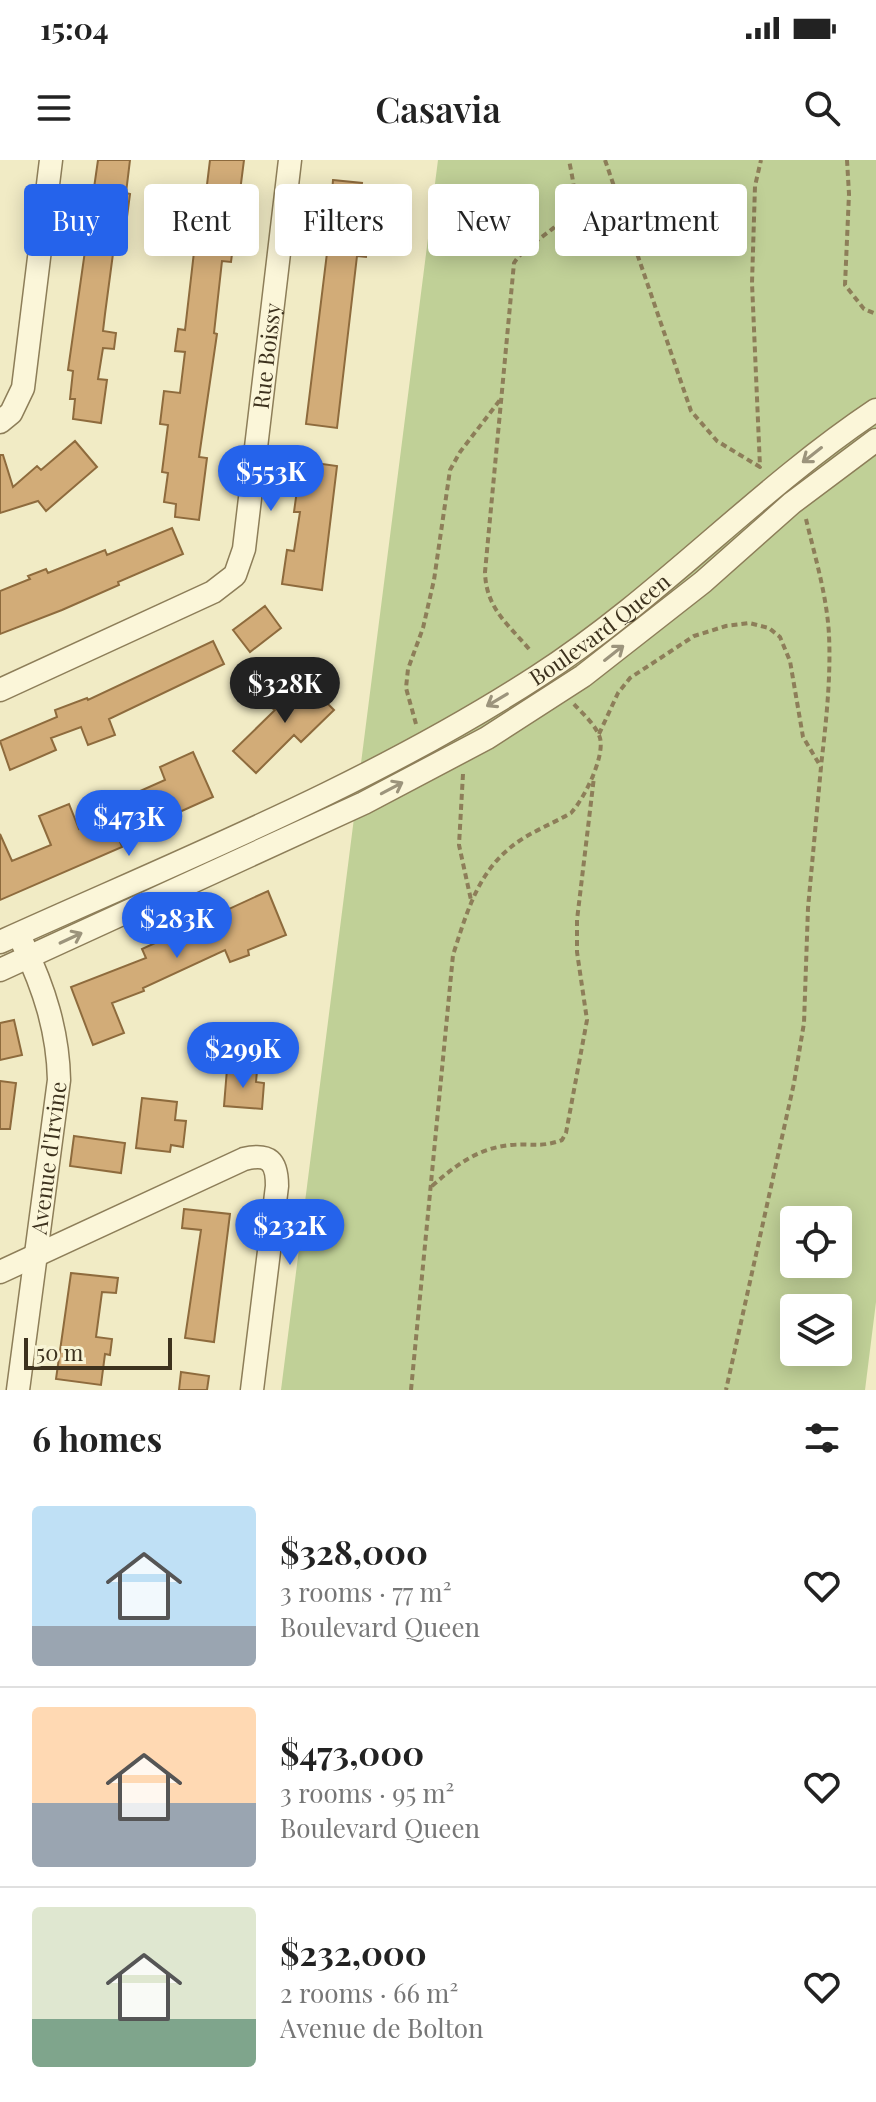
<!DOCTYPE html>
<html lang="en">
<head>
<meta charset="utf-8">
<style>
	body { margin:0; font-family:"Playfair Display",serif; background:#f2f2f2; color:#222; height:100vh; display:flex; flex-direction:column; font-size:30px; white-space:nowrap }
	* { box-sizing:border-box; margin:0 }
	p { font-size:26px; color:#767676 }
	.icon { flex:none; width:44px; height:44px; fill:none; stroke:currentColor; stroke-width:2; stroke-linecap:round; stroke-linejoin:round }
	.map { position:relative; height:1230px; overflow:hidden }
	.panel { display:flex; flex-direction:column; background:#fff; flex:1 }
	.panel>* { flex:none }
	.hud { position:absolute; left:24px; top:24px; width:828px; height:72px; display:flex; gap:16px }
	.fabs { position:absolute; left:780px; top:1046px; display:grid; gap:16px }
	.fabs a { display:grid; place-items:center; width:72px; height:72px; border-radius:8px; background:#fff; box-shadow:0 4px 20px #0003; font-size:40px }
	.scale { position:absolute; left:24px; bottom:20px; width:148px; box-sizing:border-box; padding-left:8px; border:4px solid #3d321e; border-top:0; font-size:22px; line-height:28px; white-space:nowrap; color:#3d321e; -webkit-text-stroke:6px #f8f4d5; paint-order:stroke }
	.price { position:absolute; translate:-50% -68px; padding:0 18px; border-radius:28px; background:#2563eb; color:#fff; font-size:26px; line-height:52px; filter:drop-shadow(0 2px 4px #0008) }
	.price::after { content:''; position:absolute; left:50%; top:48px; width:24px; height:18px; margin-left:-12px; background:inherit; clip-path:polygon(0 0,100% 0,50% 100%) }
	.price.current { background:#222; color:#fff }
	ul { padding:0; list-style:none }
	li { display:flex; align-items:center; gap:24px; height:200px; padding:0 32px }
	li+li { border-top:2px solid #e0e0e0 }
	li span { display:grid; place-items:center; flex:none; width:224px; height:160px; border-radius:8px; color:#555 }
	li>.icon { margin-inline-start:auto }
	span .icon { width:96px; height:96px; fill:#fffc; stroke-width:1 }
	li b { font-size:34px }
	h2 { display:flex; justify-content:space-between; align-items:center; height:96px; padding:0 32px; font-size:34px }
	.chip { padding:0 28px; border-radius:8px; background:#fff; box-shadow:0 4px 20px #0003; font-size:28px; line-height:72px }
	.chip.current { background:#2563eb; color:#fff }
	.status { display:flex; justify-content:space-between; align-items:center; height:56px; padding:0 40px; background:#fff; direction:ltr }
	.status svg { height:22px; fill:currentColor }
	header { display:flex; justify-content:space-between; align-items:center; height:104px; padding:0 32px; background:#fff; font-size:36px; font-weight:600 }
	.map>svg:first-child { display:block }
</style>
</head>
<body>
<div class="status"><b>15:04</b><svg viewBox="0 0 49 12"><path d="M0 12V9h3v3zM5 12V6h3v6zM10 12V3h3v9zM15 12V0h3v12zM26 1h20v11H26zM47 4h2v5h-2z"/></svg></div>
<header><svg class="icon" aria-label="menu" viewBox="0 0 24 24"><path d="M4 6h16M4 12h16M4 18h16"/></svg>Casavia<svg class="icon" aria-label="search" viewBox="0 0 24 24"><circle cx="10" cy="10" r="6"/><path d="M15 15l6 6"/></svg></header>
<div class="map">
<svg width="876" height="1230" viewBox="0 0 876 1230">
	<rect width="100%" height="100%" fill="#f1ebc5"/>
	<path fill="#c0d097" fill-rule="evenodd" d="M 438,0 L 876,0 L 876,1142 L 865,1230 L 281,1230 ZM 794,1060 L 838,1060 L 838,1104 L 794,1104 ZM 794,1148 L 838,1148 L 838,1192 L 794,1192 Z"/>
	<path fill="#d2ac78" stroke="#8e6b3d" stroke-width="2" d="M 98,0 L 130,0 L 126,33 L 130,34 L 127,57 L 118,56 L 105,154 L 103,171 L 116,173 L 114,189 L 103,188 L 98,219 L 107,220 L 101,263 L 73,259 L 75,239 L 70,239 L 73,211 L 68,210 Z
		M 210,0 L 244,0 L 231,102 L 222,101 L 214,173 L 217,174 L 199,297 L 207,298 L 199,360 L 175,357 L 176,344 L 164,342 L 168,313 L 162,312 L 168,265 L 160,264 L 164,231 L 180,233 L 185,192 L 175,191 L 178,169 L 185,170 L 200,40 L 205,41 Z
		M 333,20 L 362,23 L 359,47 L 371,48 L 366,97 L 357,96 L 337,268 L 306,264 L 327,93 Z
		M 75,281 L 97,307 L 46,351 L 38,341 L 0,353 L 0,295 L 3,295 L 13,327 L 37,306 L 41,310 Z
		M 301,301 L 337,306 L 322,430 L 282,424 L 287,390 L 294,391 L 300,352 L 294,352 Z
		M 172,368 L 183,394 L 118,422 L 119,425 L 62,450 L 0,474 L 0,431 L 30,419 L 28,416 L 46,409 L 48,413 L 105,390 L 107,395 Z
		M 265,446 L 281,468 L 250,492 L 233,470 Z
		M 213,481 L 224,504 L 109,559 L 115,575 L 88,585 L 81,567 L 51,578 L 56,590 L 10,610 L 0,581 L 57,557 L 55,550 L 87,538 L 88,540 Z
		M 302,518 L 334,550 L 301,582 L 294,575 L 256,613 L 233,591 L 275,550 L 272,548 Z
		M 193,592 L 213,637 L 119,679 L 122,687 L 0,740 L 0,674 L 12,701 L 51,685 L 39,656 L 69,644 L 79,669 L 126,649 L 122,639 L 165,620 L 160,607 Z
		M 268,731 L 286,775 L 248,790 L 249,795 L 230,802 L 225,790 L 143,828 L 144,831 L 112,843 L 124,873 L 93,885 L 71,827 L 146,798 L 142,789 Z
		M 14,860 L 22,895 L 0,900 L 0,863 Z
		M 227,909 L 257,911 L 256,922 L 264,923 L 262,949 L 224,946 Z
		M 0,921 L 16,923 L 10,969 L 0,969 Z
		M 142,938 L 177,942 L 175,960 L 186,961 L 183,987 L 171,985 L 170,992 L 136,988 Z
		M 74,976 L 125,983 L 121,1013 L 70,1006 Z
		M 184,1049 L 230,1054 L 214,1182 L 185,1178 L 201,1070 L 182,1068 Z
		M 71,1113 L 118,1118 L 116,1133 L 102,1132 L 96,1177 L 112,1179 L 110,1195 L 105,1194 L 101,1225 L 56,1219 Z
		M 181,1212 L 209,1216 L 207,1230 L 179,1230 Z"/>
	<g fill="none" stroke-linecap="round" stroke-linejoin="round">
		<g stroke="#8d7e59" stroke-width="25">
			<g id="minor">
				<path d="M 0,262 L 11,253 L 23,228 L 51,0"/>
				<path id="s1" d="M 0,530 L 213,432 L 235,415 L 244,389 L 290,0"/>
				<path id="s2" d="M 0,782 C 181,700 370,625 538,516 C 659,438 756,330 876,250"/>
				<path d="M 0,810 L 364,643 L 487,578 L 583,516 L 703,422 L 792,343 L 876,280"/>
				<path d="M 0,1112 L 244,999 C 269,993 277,1001 277,1026 L 252,1230"/>
				<path id="s3" d="M 18,1230 L 59,920 C 58,871 44,828 23,784"/>
			</g>
		</g>
		<path stroke="#8d7e59" stroke-width="4" stroke-dasharray="6 4" stroke-linecap="butt" d="M 605,0 L 691,251 L 717,281 L 760,307 L 752,123 L 755,26 L 761,0
			M 847,0 L 849,34 L 845,125 L 864,149 L 876,154
			M 806,359 C 815,397 827,436 829,475 C 831,518 826,563 821,606
			M 529,489 C 507,463 486,448 485,412 L 514,103 C 529,79 568,68 574,38 C 575,27 571,11 569,0
			M 416,564 L 406,528 L 408,509 L 423,468 L 434,420 L 450,310 L 460,292 L 500,240
			M 599,574 L 618,533 L 630,518 L 694,476 L 726,466 L 749,463 L 769,468 L 780,477 L 790,501 L 803,577 L 821,607 L 808,748 L 804,863 L 794,923 L 726,1230
			M 463,614 L 459,685 L 471,740
			M 432,1026 C 456,1005 478,988 511,985 C 533,983 540,988 562,980 L 566,973 L 587,860 L 577,792 L 577,760 L 594,617
			M 411,1230 L 453,795 C 466,755 477,714 511,687 C 528,673 552,664 571,653 C 584,639 605,597 600,578 C 596,565 582,553 573,543"/>
		<use href="#minor" stroke="#fbf6d9" stroke-width="22"/>
	</g>
	<defs><path id="oneway-shaft" d="M-6 0H5M1.5-3L5.5 0L1.5 3" fill="none" stroke-width="1.6" stroke-linecap="round" stroke-linejoin="round" transform="scale(2)"/></defs>
	<g stroke="#9c947c">
		<use href="#oneway-shaft" transform="translate(812 295) rotate(142)"/>
		<use href="#oneway-shaft" transform="translate(614 493) rotate(-38)"/>
		<use href="#oneway-shaft" transform="translate(497 540) rotate(149)"/>
		<use href="#oneway-shaft" transform="translate(392 628) rotate(-28)"/>
		<use href="#oneway-shaft" transform="translate(71 778) rotate(-25)"/>
	</g>
	<g text-anchor="middle" stroke-width="8" stroke-linejoin="round" paint-order="stroke">
		<g font-size="22" fill="#3d321e" stroke="#f8f4d5">
			<text dy="8" stroke="none"><textPath href="#s1" startOffset="484">Rue Boissy</textPath></text>
			<text dy="8" stroke="none"><textPath href="#s2" startOffset="678">Boulevard Queen</textPath></text>
			<text dy="8" stroke="none"><textPath href="#s3" startOffset="234">Avenue d'Irvine</textPath></text>
		</g>
	</g>
</svg>
<div class="fabs">
<a><svg class="icon" aria-label="locate" viewBox="0 0 24 24"><circle cx="12" cy="12" r="6"/><path d="M12 2v4M12 18v4M2 12h4M18 12h4"/></svg></a>
<a><svg class="icon" aria-label="layers" viewBox="0 0 24 24"><path d="M12 4l9 5-9 5-9-5zM3 14l9 5 9-5"/></svg></a>
</div>
<div class="scale">50 m</div>
<b class="price" style="left:271px;top:353px">$553K</b>
<b class="price current" style="left:285px;top:565px">$328K</b>
<b class="price" style="left:129px;top:698px">$473K</b>
<b class="price" style="left:177px;top:800px">$283K</b>
<b class="price" style="left:243px;top:930px">$299K</b>
<b class="price" style="left:290px;top:1107px">$232K</b>
<div class="hud">
<a class="chip current">Buy</a>
<a class="chip">Rent</a>
<a class="chip">Filters</a>
<a class="chip">New</a>
<a class="chip">Apartment</a>
</div>
</div>
<section class="panel">
<h2>6 homes<svg class="icon" aria-label="filters" viewBox="0 0 24 24"><path d="M4 7h16M4 17h16"/><circle cx="9" cy="7" r="2"/><circle cx="15" cy="17" r="2"/></svg></h2>
<ul>
<li><span style="background:linear-gradient(#bfe0f5 75%,#9aa5b1 0)"><svg class="icon" aria-label="home" viewBox="0 0 24 24"><path d="M3 11l9-7 9 7M6 9v11h12V9"/></svg></span><div><b>$328,000</b><p>3 rooms · 77 m²</p><p>Boulevard Queen</p></div><svg class="icon" aria-label="heart" viewBox="0 0 24 24"><path d="M12 20l-8-8c-3-5 5-10 8-4 3-6 11-1 8 4z"/></svg></li>
<li><span style="background:linear-gradient(#ffd9b3 60%,#9aa5b1 0)"><svg class="icon" aria-label="home" viewBox="0 0 24 24"><path d="M3 11l9-7 9 7M6 9v11h12V9"/></svg></span><div><b>$473,000</b><p>3 rooms · 95 m²</p><p>Boulevard Queen</p></div><svg class="icon" aria-label="heart" viewBox="0 0 24 24"><path d="M12 20l-8-8c-3-5 5-10 8-4 3-6 11-1 8 4z"/></svg></li>
<li><span style="background:linear-gradient(#dfe7d0 70%,#7fa58c 0)"><svg class="icon" aria-label="home" viewBox="0 0 24 24"><path d="M3 11l9-7 9 7M6 9v11h12V9"/></svg></span><div><b>$232,000</b><p>2 rooms · 66 m²</p><p>Avenue de Bolton</p></div><svg class="icon" aria-label="heart" viewBox="0 0 24 24"><path d="M12 20l-8-8c-3-5 5-10 8-4 3-6 11-1 8 4z"/></svg></li>
</ul>
</section>
</body>
</html>
